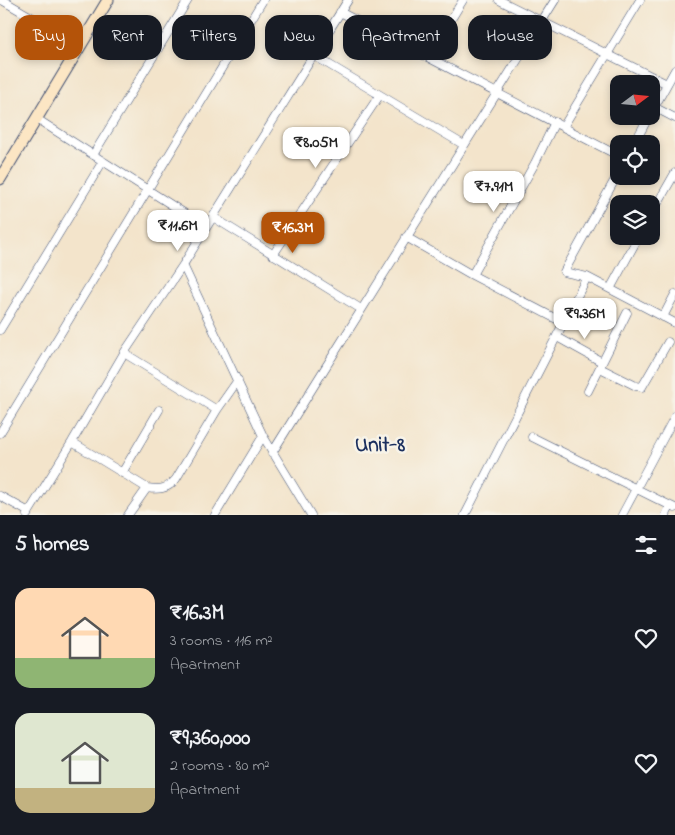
<!DOCTYPE html>
<html lang="en">
<head>
<meta charset="utf-8">
<style>
	body { margin:0; font-family:"Indie Flower",sans-serif; background:#242831; color:#f1f3f6; height:100vh; display:flex; flex-direction:column; font-size:19px; white-space:nowrap }
	* { box-sizing:border-box; margin:0 }
	p { font-size:16px; color:#9ea1a6 }
	.icon { flex:none; width:28px; height:28px; fill:none; stroke:currentColor; stroke-width:2; stroke-linecap:round; stroke-linejoin:round }
	.map { position:relative; height:515px; overflow:hidden }
	.details { display:flex; flex-direction:column; background:#171b24; flex:1 }
	.details>* { flex:none }
	.guide { position:absolute; left:15px; top:15px; width:645px; height:45px; display:flex; gap:10px }
	.needle { width:32px; rotate:74deg }
	.buttons { position:absolute; left:610px; top:75px; display:grid; gap:10px }
	.buttons a { display:grid; place-items:center; width:50px; height:50px; border-radius:10px; background:#171b24; box-shadow:0 2px 8px #0003; font-size:25px }
	.price { position:absolute; translate:-50% -42px; padding:0 11px; border-radius:10px; background:#fff; color:#222; font-size:16px; line-height:32px; filter:drop-shadow(0 1px 2px #0008) }
	.price::after { content:''; position:absolute; left:50%; top:30px; width:15px; height:11px; margin-left:-8px; background:inherit; clip-path:polygon(0 0,100% 0,50% 100%) }
	.price.active { background:#b45309; color:#fff }
	ul { padding:0; list-style:none }
	li { display:flex; align-items:center; gap:15px; height:125px; padding:0 15px }
	li span { display:grid; place-items:center; flex:none; width:140px; height:100px; border-radius:15px; color:#555 }
	li>.icon { margin-inline-start:auto }
	span .icon { width:60px; height:60px; fill:#fffc; stroke-width:1 }
	li b { font-size:21px }
	h2 { display:flex; justify-content:space-between; align-items:center; height:60px; padding:0 15px; font-size:21px }
	.tag { padding:0 18px; border-radius:15px; background:#171b24; box-shadow:0 2px 8px #0003; font-size:18px; line-height:45px }
	.tag.active { background:#b45309; color:#fff }
	.map>svg:first-child { display:block }
</style>
</head>
<body>
<div class="map">
<svg width="675" height="515" viewBox="0 0 675 515">
	<rect width="100%" height="100%" fill="#f7f3e8"/>
	<filter id="ink" filterUnits="userSpaceOnUse"><feTurbulence type="fractalNoise" baseFrequency=".02" numOctaves="2"/><feDisplacementMap in="SourceGraphic" scale="10" xChannelSelector="R" yChannelSelector="G"/><feConvolveMatrix kernelMatrix="1 2 1 2 8 2 1 2 1" color-interpolation-filters="sRGB"/></filter>
	<filter id="wash" filterUnits="userSpaceOnUse"><feTurbulence type="fractalNoise" baseFrequency=".0096" numOctaves="4" result="noise"/><feDisplacementMap in="SourceGraphic" scale="20" xChannelSelector="R" yChannelSelector="G"/><feGaussianBlur stdDeviation="1.12" result="paint"/><feColorMatrix in="noise" values="0 0 0 0 0 0 0 0 0 0 0 0 0 0 0 0 0 1.4 0 .05"/><feComposite in="paint" operator="in"/></filter>
	<g filter="url(#wash)">
		<rect width="100%" height="100%" fill="#f3e4cb"/>
	</g>
	<g filter="url(#ink)">
		<g fill="none" stroke-linecap="round" stroke-linejoin="round">
			<g stroke="#3b4a6e" stroke-width="9">
				<path id="street" d="M 2,0 L 79,45
					M 499,0 L 667,84
					M 340,12 L 619,156
					M 313,55 L 464,145
					M 428,57 L 463,0
					M 654,107 L 675,118
					M 651,113 L 675,70
					M 37,119 L 206,227
					M 563,127 L 640,0
					M 634,144 L 649,116
					M 93,155 L 188,0
					M 619,172 L 564,272 L 587,277 L 675,323
					M 651,215 L 675,173
					M 213,217 L 361,309
					M 406,237 L 472,275 L 564,323
					M 273,255 L 379,96
					M 183,265 L 263,436 L 311,515
					M 472,275 L 535,163 L 555,122
					M 610,289 L 639,236
					M 663,317 L 675,294
					M 0,330 L 103,161
					M 557,337 L 602,362
					M 124,353 L 217,410
					M 600,368 L 636,386 L 642,387 L 668,342
					M 588,391 L 627,313
					M 0,433 L 263,0
					M 532,437 L 675,508
					M 72,442 L 147,488 C 159,490 168,489 176,479 L 217,410 L 238,380
					M 272,453 L 555,0
					M 122,473 L 159,410
					M 0,496 L 29,512
					M 27,515 L 72,442 L 124,353 L 183,265 L 348,0
					M 128,515 L 147,488
					M 215,515 L 263,436
					M 465,515 L 587,277
					M 622,515 L 675,416
					M 666,515 L 670,506"/>
			</g>
			<g stroke="#3b4a6e" stroke-width="13">
				<path id="secondary" d="M 0,179 L 108,0"/>
			</g>
			<use href="#street" stroke="#fff" stroke-width="8"/>
			<use href="#secondary" stroke="#fce6c4" stroke-width="11"/>
		</g>
	</g>
	<g text-anchor="middle" stroke-width="5" stroke-linejoin="round" paint-order="stroke">
		<g font-size="21" font-weight="bold" fill="#1b2f5e" stroke="#f7f3e8">
			<text x="380" y="451">Unit-8</text>
		</g>
	</g>
</svg>
<div class="buttons">
<a><svg class="needle" viewBox="-14 -14 28 28"><path d="M0-13l5 13h-10z" fill="#e53935"/><path d="M0 13l5-13h-10z" fill="#9ea1a6"/></svg></a>
<a><svg class="icon" aria-label="locate" viewBox="0 0 24 24"><circle cx="12" cy="12" r="6"/><path d="M12 2v4M12 18v4M2 12h4M18 12h4"/></svg></a>
<a><svg class="icon" aria-label="layers" viewBox="0 0 24 24"><path d="M12 4l9 5-9 5-9-5zM3 14l9 5 9-5"/></svg></a>
</div>
<b class="price" style="left:316px;top:169px">₹8.05M</b>
<b class="price" style="left:494px;top:213px">₹7.91M</b>
<b class="price" style="left:178px;top:252px">₹11.6M</b>
<b class="price active" style="left:293px;top:254px">₹16.3M</b>
<b class="price" style="left:585px;top:340px">₹9.36M</b>
<div class="guide">
<a class="tag active">Buy</a>
<a class="tag">Rent</a>
<a class="tag">Filters</a>
<a class="tag">New</a>
<a class="tag">Apartment</a>
<a class="tag">House</a>
</div>
</div>
<section class="details">
<h2>5 homes<svg class="icon" aria-label="filters" viewBox="0 0 24 24"><path d="M4 7h16M4 17h16"/><circle cx="9" cy="7" r="2"/><circle cx="15" cy="17" r="2"/></svg></h2>
<ul>
<li><span style="background:linear-gradient(#ffd9b3 70%,#8fb573 0)"><svg class="icon" aria-label="home" viewBox="0 0 24 24"><path d="M3 11l9-7 9 7M6 9v11h12V9"/></svg></span><div><b>₹16.3M</b><p>3 rooms · 116 m²</p><p>Apartment</p></div><svg class="icon" aria-label="heart" viewBox="0 0 24 24"><path d="M12 20l-8-8c-3-5 5-10 8-4 3-6 11-1 8 4z"/></svg></li>
<li><span style="background:linear-gradient(#dfe7d0 75%,#c2b280 0)"><svg class="icon" aria-label="home" viewBox="0 0 24 24"><path d="M3 11l9-7 9 7M6 9v11h12V9"/></svg></span><div><b>₹9,360,000</b><p>2 rooms · 80 m²</p><p>Apartment</p></div><svg class="icon" aria-label="heart" viewBox="0 0 24 24"><path d="M12 20l-8-8c-3-5 5-10 8-4 3-6 11-1 8 4z"/></svg></li>
</ul>
</section>
</body>
</html>
